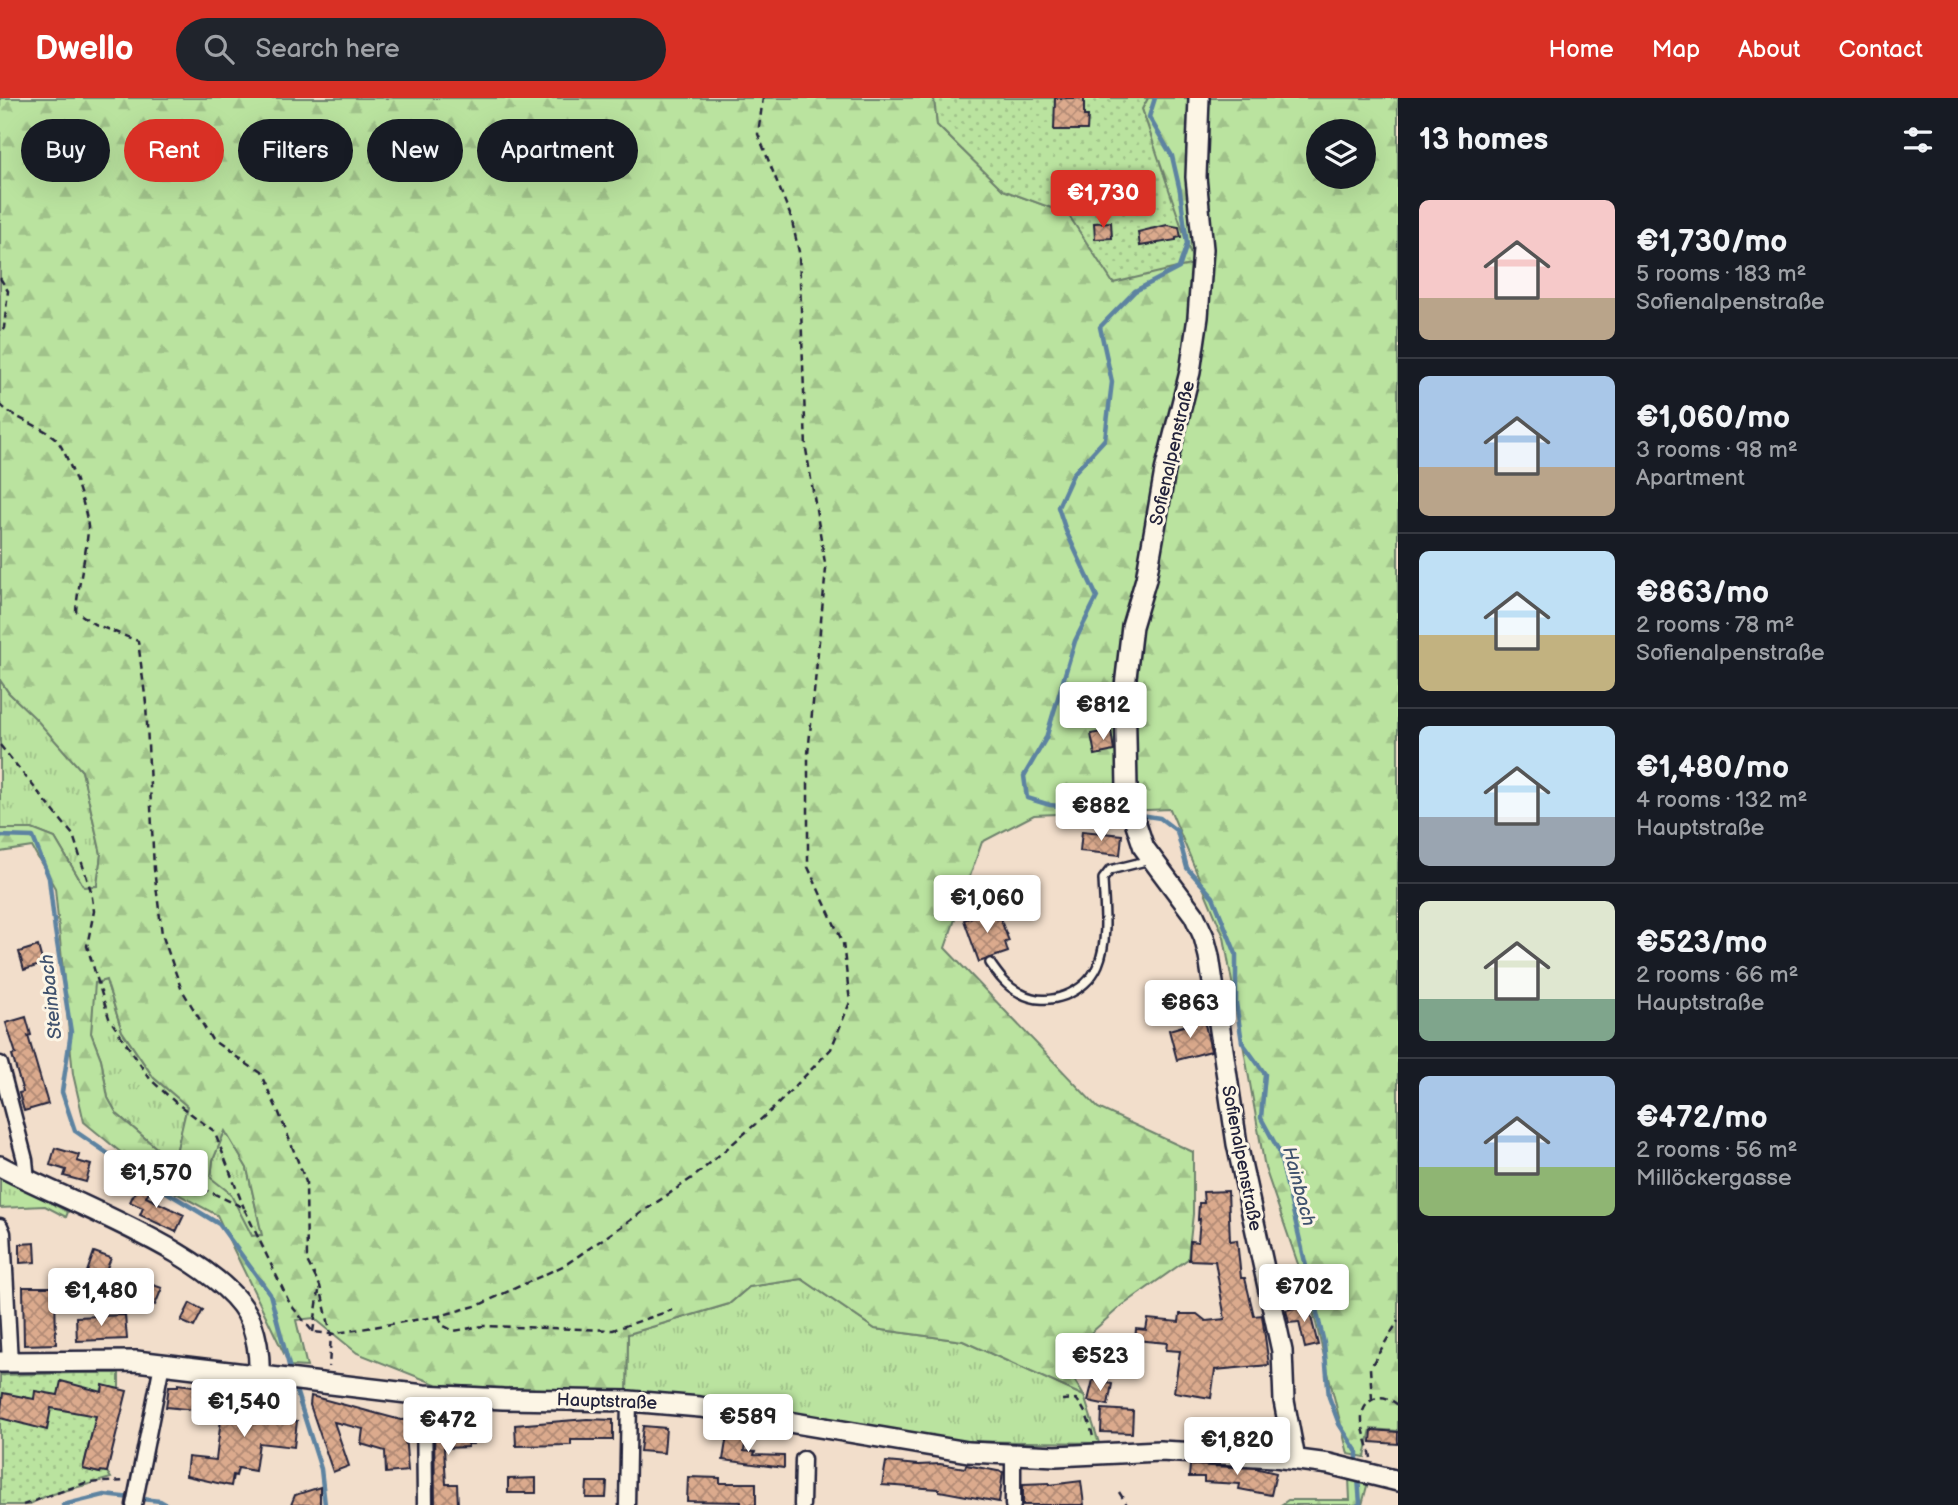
<!DOCTYPE html>
<html lang="en">
<head>
<meta charset="utf-8">
<style>
	body { margin:0; font-family:"Balsamiq Sans",sans-serif; background:#20242c; color:#f1f3f6; height:100vh; display:flex; flex-direction:column; font-size:26px; white-space:nowrap }
	* { box-sizing:border-box; margin:0 }
	p { font-size:23px; color:#9ea1a6 }
	.icon { flex:none; width:38px; height:38px; fill:none; stroke:currentColor; stroke-width:2; stroke-linecap:round; stroke-linejoin:round }
	.map { position:relative; flex:1; overflow:hidden }
	.drawer { display:flex; flex-direction:column; background:#171b24; width:560px }
	.drawer>* { flex:none }
	.banner { position:absolute; left:21px; top:21px; width:665px; height:63px; display:flex; gap:14px }
	.tools { position:absolute; left:1306px; top:21px; display:grid; gap:14px }
	.tools a { display:grid; place-items:center; width:70px; height:70px; border-radius:50%; background:#171b24; box-shadow:0 7px 28px #0002; font-size:35px }
	.price { position:absolute; translate:-50% -60px; padding:0 16px; border-radius:7px; background:#fff; color:#222; font-size:23px; line-height:46px; filter:drop-shadow(0 2px 4px #0008) }
	.price::after { content:''; position:absolute; left:50%; top:42px; width:21px; height:16px; margin-left:-10px; background:inherit; clip-path:polygon(0 0,100% 0,50% 100%) }
	.price.current { background:#d93025; color:#fff }
	ul { padding:0; list-style:none }
	li { display:flex; align-items:center; gap:21px; height:175px; padding:0 21px }
	li+li { border-top:2px solid #363941 }
	li span { display:grid; place-items:center; flex:none; width:196px; height:140px; border-radius:10px; color:#555 }
	li>.icon { margin-inline-start:auto }
	span .icon { width:84px; height:84px; fill:#fffc; stroke-width:1 }
	li b { font-size:30px }
	h2 { display:flex; justify-content:space-between; align-items:center; height:84px; padding:0 21px; font-size:30px }
	.chip { padding:0 24px; border-radius:32px; background:#171b24; box-shadow:0 7px 28px #0002; font-size:24px; line-height:63px }
	.chip.current { background:#d93025; color:#fff }
	header { display:flex; align-items:center; gap:42px; box-sizing:border-box; height:98px; padding:0 35px; background:#d93025; color:#fff }
	header strong { font-size:33px }
	nav { display:flex; gap:38px; margin-inline-start:auto; font-size:24px }
	.search { width:490px; height:63px; background:#20242c; display:flex; align-items:center; gap:18px; box-sizing:border-box; padding:0 24px; border-radius:38px; color:#9ea1a6; font-size:26px }
	main { display:flex; flex:1; min-height:0 }
	.map>svg:first-child { display:block }
</style>
</head>
<body>
<header>
<strong>Dwello</strong>
<div class="search"><svg class="icon" aria-label="search" viewBox="0 0 24 24"><circle cx="10" cy="10" r="6"/><path d="M15 15l6 6"/></svg>Search here</div>
<nav><a>Home</a><a>Map</a><a>About</a><a>Contact</a></nav>
</header>
<main>
<div class="map">
<svg width="1398" height="1407" viewBox="0 0 1398 1407">
	<defs>
		<pattern id="grass-tufts" width="24" height="20" patternUnits="userSpaceOnUse" patternTransform="scale(1.75)"><rect width="24" height="20" fill="#bae39f"/><path d="M3 7l-1-3M5 7V3M7 7l1-3M15 17l-1-3M17 17v-4M19 17l1-3" fill="none" stroke="#a0c28a"/></pattern>
		<pattern id="forest-firs" width="22" height="20" patternUnits="userSpaceOnUse" patternTransform="scale(1.75)"><rect width="22" height="20" fill="#bae39f"/><path d="M5 1l3.5 6h-7zM16 11l3.5 6h-7z" fill="#a0c28a"/></pattern>
		<pattern id="garden-dots" width="8" height="8" patternUnits="userSpaceOnUse" patternTransform="scale(1.75)"><rect width="8" height="8" fill="#bae39f"/><path d="M2 2h.1M6 6h.1" fill="none" stroke="#a0c28a" stroke-width="1.8" stroke-linecap="round"/></pattern>
		<pattern id="building-cross-hatch" width="8" height="8" patternUnits="userSpaceOnUse" patternTransform="scale(1.75)"><rect width="8" height="8" fill="#dbaa8d"/><path d="M0 0l8 8M0 8l8-8" fill="none" stroke="#b18a74"/></pattern>
	</defs>
	<rect width="100%" height="100%" fill="#f2decb"/>
	<filter id="ink" filterUnits="userSpaceOnUse"><feTurbulence type="fractalNoise" baseFrequency=".0143" numOctaves="2"/><feDisplacementMap in="SourceGraphic" scale="14" xChannelSelector="R" yChannelSelector="G"/><feConvolveMatrix kernelMatrix="1 2 1 2 8 2 1 2 1" color-interpolation-filters="sRGB"/></filter>
	<g filter="url(#ink)">
		<path fill="url(#grass-tufts)" stroke="#6e826d" stroke-width="2" d="M 0,582 L 9,595 L 35,619 L 82,673 L 101,756 L 97,788 L 84,789 L 55,740 L 32,731 L 0,731 Z
			M 106,882 L 122,933 L 154,980 L 187,1008 L 176,1055 L 160,1053 L 117,1016 L 108,1000 L 101,961 L 91,935 L 94,885 Z
			M 225,1032 L 247,1070 L 262,1137 L 252,1138 L 241,1118 L 211,1080 L 213,1062 Z
			M 0,1077 L 68,1114 L 66,1119 L 45,1108 L 0,1110 Z
			M 802,1181 L 875,1231 L 963,1243 L 1084,1298 L 1099,1345 L 945,1343 L 747,1309 L 729,1302 L 627,1295 L 628,1236 L 729,1206 L 749,1189 Z"/>
		<path fill="url(#forest-firs)" stroke="#6e826d" stroke-width="2" fill-rule="evenodd" d="M 0,0 L 934,0 L 937,27 L 1003,92 L 1068,116 L 1114,185 L 1164,82 L 1142,11 L 1148,0 L 1398,0 L 1398,1333 L 1371,1331 L 1365,1359 L 1348,1356 L 1310,1201 L 1265,1070 L 1224,839 L 1170,711 L 1034,717 L 982,744 L 945,850 L 1098,1010 L 1193,1054 L 1193,1116 L 1188,1161 L 1119,1210 L 1075,1249 L 1070,1275 L 1084,1298 L 963,1243 L 875,1231 L 802,1181 L 749,1189 L 729,1206 L 628,1236 L 627,1295 L 438,1287 L 357,1255 L 314,1220 L 296,1222 L 307,1269 L 290,1268 L 217,1117 L 159,1086 L 84,1024 L 73,976 L 55,790 L 32,749 L 0,754 L 0,731 L 32,731 L 55,740 L 84,789 L 97,788 L 101,756 L 82,673 L 35,620 L 9,595 L 0,582 ZM 1318,33 L 1363,33 L 1363,79 L 1318,79 ZM 106,882 L 122,933 L 154,980 L 187,1008 L 176,1055 L 160,1053 L 117,1016 L 108,1000 L 101,961 L 91,935 L 95,885 ZM 225,1033 L 247,1070 L 262,1137 L 252,1138 L 230,1095 L 211,1080 L 213,1062 Z
			M 1349,1380 L 1368,1384 L 1362,1407 L 1281,1407 L 1288,1402 L 1350,1402 Z"/>
		<path fill="url(#garden-dots)" stroke="#6e826d" stroke-width="2" d="M 934,0 L 1148,0 L 1142,11 L 1194,166 L 1113,185 L 1068,116 L 1003,92 L 937,27 Z
			M 76,1275 L 119,1275 L 119,1291 L 103,1288 L 83,1371 L 100,1375 L 101,1373 L 107,1374 L 111,1380 L 46,1398 L 28,1407 L 0,1407 L 0,1277 Z"/>
		<g fill="none" stroke-linecap="round" stroke-linejoin="round">
			<path stroke="#5d83a1" stroke-width="4.5" d="M 1125,715 L 1050,707 L 1027,700 L 1024,678 L 1046,640 L 1075,543 L 1097,499 L 1066,433 L 1058,409 L 1073,376 L 1105,341 L 1112,284 L 1100,229 L 1135,193 L 1179,170 L 1187,146 L 1180,93 L 1172,58 L 1149,19 L 1155,0
				M 1141,717 L 1160,720 L 1177,733 L 1187,770 L 1213,799 L 1236,856 L 1236,905 L 1242,944 L 1265,976 L 1261,1020 L 1279,1053 L 1324,1245 L 1329,1299 L 1339,1326 L 1357,1354 L 1357,1367
				M 0,738 L 33,739 L 49,780 L 55,832 L 71,934 L 62,994 L 75,1033 L 145,1081 L 219,1126 L 270,1196 L 291,1275
				M 294,1286 L 321,1371 L 325,1407
				M 63,1407 L 104,1397 L 160,1403 L 167,1407
				M 1358,1407 L 1360,1406 L 1358,1379"/>
		</g>
		<path fill="url(#building-cross-hatch)" stroke="#22223b" stroke-width="2" d="M 1055,0 L 1084,0 L 1084,18 L 1088,18 L 1087,32 L 1054,32 Z
			M 1111,124 L 1112,140 L 1095,141 L 1094,125 Z
			M 1167,127 L 1179,129 L 1181,139 L 1176,140 L 1176,142 L 1140,148 L 1138,134 Z
			M 1111,632 L 1114,653 L 1095,657 L 1091,636 Z
			M 1082,733 L 1122,737 L 1120,757 L 1080,753 Z
			M 993,811 L 997,821 L 1000,820 L 1009,843 L 1005,844 L 1008,854 L 979,864 L 964,822 Z
			M 38,848 L 43,866 L 24,872 L 19,854 Z
			M 26,919 L 31,937 L 28,938 L 48,1006 L 24,1013 L 19,995 L 23,994 L 12,957 L 16,956 L 6,925 Z
			M 1204,922 L 1211,953 L 1177,962 L 1169,932 Z
			M 55,1050 L 79,1057 L 77,1063 L 91,1067 L 86,1084 L 64,1078 L 66,1072 L 50,1067 Z
			M 138,1087 L 149,1093 L 146,1099 L 184,1117 L 176,1134 L 140,1117 L 143,1110 L 130,1104 Z
			M 1228,1093 L 1230,1143 L 1237,1142 L 1241,1180 L 1245,1180 L 1254,1218 L 1262,1217 L 1269,1267 L 1215,1272 L 1211,1300 L 1174,1294 L 1180,1253 L 1166,1252 L 1167,1245 L 1135,1242 L 1136,1231 L 1146,1232 L 1148,1221 L 1179,1224 L 1180,1216 L 1197,1216 L 1206,1223 L 1225,1221 L 1215,1163 L 1189,1162 L 1190,1143 L 1198,1144 L 1200,1121 L 1198,1122 L 1199,1105 L 1204,1105 L 1203,1094 Z
			M 35,1145 L 36,1164 L 20,1165 L 20,1146 Z
			M 94,1154 L 111,1160 L 103,1180 L 87,1174 Z
			M 133,1180 L 162,1190 L 155,1207 L 127,1196 Z
			M 23,1189 L 55,1189 L 56,1246 L 24,1247 Z
			M 190,1205 L 203,1212 L 194,1229 L 181,1223 Z
			M 1308,1207 L 1318,1247 L 1305,1250 L 1299,1224 L 1289,1225 L 1286,1212 Z
			M 125,1217 L 127,1241 L 77,1243 L 76,1219 Z
			M 1079,1252 L 1096,1255 L 1093,1279 L 1075,1276 L 1076,1268 L 1073,1267 L 1075,1257 L 1078,1257 Z
			M 1093,1282 L 1112,1286 L 1108,1307 L 1088,1303 Z
			M 61,1283 L 102,1294 L 103,1287 L 127,1293 L 107,1374 L 101,1373 L 100,1375 L 83,1371 L 96,1318 L 51,1310 L 47,1332 L 0,1320 L 3,1295 L 34,1301 L 35,1293 L 58,1297 Z
			M 178,1286 L 208,1290 L 205,1313 L 166,1309 L 169,1288 L 178,1288 Z
			M 239,1292 L 262,1295 L 262,1306 L 282,1308 L 280,1322 L 297,1323 L 294,1349 L 259,1345 L 255,1373 L 238,1370 L 236,1378 L 233,1377 L 231,1388 L 186,1378 L 188,1359 L 216,1362 L 221,1321 L 231,1310 L 237,1310 Z
			M 311,1298 L 401,1322 L 415,1321 L 415,1336 L 405,1336 L 408,1373 L 386,1375 L 385,1353 L 361,1346 L 363,1331 L 334,1324 L 349,1368 L 333,1374 L 310,1307 Z
			M 1102,1311 L 1133,1313 L 1132,1335 L 1101,1334 Z
			M 587,1321 L 613,1322 L 613,1342 L 571,1342 L 571,1347 L 516,1348 L 515,1327 Z
			M 471,1323 L 473,1346 L 468,1346 L 468,1349 L 444,1350 L 446,1386 L 457,1386 L 458,1407 L 435,1407 L 434,1325 Z
			M 643,1328 L 666,1330 L 664,1355 L 640,1353 Z
			M 1372,1332 L 1398,1334 L 1398,1346 L 1371,1344 Z
			M 727,1337 L 746,1339 L 744,1353 L 755,1354 L 754,1357 L 784,1358 L 784,1370 L 723,1362 Z
			M 886,1364 L 918,1367 L 940,1366 L 965,1370 L 966,1367 L 1003,1374 L 999,1404 L 939,1393 L 939,1391 L 882,1387 Z
			M 1190,1367 L 1255,1370 L 1276,1375 L 1271,1397 L 1239,1391 L 1240,1386 L 1204,1384 L 1204,1379 L 1189,1379 Z
			M 688,1379 L 720,1380 L 720,1385 L 756,1385 L 756,1407 L 741,1407 L 741,1404 L 687,1403 Z
			M 536,1380 L 536,1395 L 508,1395 L 508,1381 Z
			M 1081,1383 L 1084,1407 L 1023,1407 L 1023,1386 L 1049,1385 L 1049,1387 Z
			M 587,1384 L 607,1384 L 606,1400 L 586,1400 Z
			M 320,1389 L 320,1407 L 291,1407 L 295,1397 Z"/>
		<g fill="none" stroke-linecap="round" stroke-linejoin="round">
			<g stroke="#22223b" stroke-width="12">
				<path id="lane" d="M 990,865 C 999,878 1006,888 1020,895 C 1048,911 1086,895 1098,867 C 1109,841 1104,808 1103,781 L 1110,772 L 1150,762"/>
			</g>
			<g stroke="#22223b" stroke-width="19">
				<path id="street" d="M 0,966 L 25,1062 L 27,1082
					M 0,1128 L 3,1135 L 10,1264
					M 424,1297 L 425,1407
					M 134,1407 L 162,1266
					M 627,1407 L 629,1303
					M 802,1407 L 803,1361
					M 1013,1407 L 1013,1357"/>
			</g>
			<g stroke="#22223b" stroke-width="24">
				<path id="secondary" d="M 1199,0 L 1196,79 L 1203,151 L 1198,219 L 1190,274 L 1165,373 L 1146,481 L 1132,528 L 1125,588 L 1127,691 L 1130,708 L 1144,750 L 1194,817 L 1204,839 L 1209,858 L 1237,1046 L 1282,1253 L 1284,1303 L 1295,1361
					M 0,1068 C 62,1102 226,1159 251,1224 C 257,1241 260,1259 259,1277
					M 0,1264 L 136,1263 L 424,1297 L 503,1301 L 629,1303 L 700,1309 L 968,1354 L 1056,1358 L 1160,1353 L 1275,1359 L 1329,1366 L 1398,1383"/>
			</g>
			<path stroke="#22223b" stroke-width="2.5" stroke-dasharray="7 5" stroke-linecap="butt" d="M 0,180 L 8,193 L 4,230 L 0,237
				M 0,306 C 13,321 39,326 55,340 C 67,351 89,416 88,432 C 86,459 78,486 76,513 L 94,526 L 138,543 L 146,605 L 154,771 L 162,836 L 181,890 L 212,942 L 260,975 L 279,1015 L 306,1084 L 307,1163 L 320,1188 L 331,1236 L 329,1269
				M 0,647 L 73,737 L 91,793 L 94,813 L 87,848 L 109,920 L 150,981 L 175,1004 L 214,1033 L 244,1110
				M 202,1090 L 244,1110 L 290,1206 L 313,1234 L 331,1236 L 439,1218 L 479,1207 L 565,1167 L 695,1078 L 774,1010 L 831,951 L 850,904 L 843,845 L 808,769 L 808,656 L 826,471 L 806,351 L 799,154 L 791,119 L 758,36 L 763,0
				M 439,1218 L 442,1227 L 454,1233 L 483,1228 L 613,1232 L 672,1212
				M 313,1234 L 319,1193
				M 1372,1301 L 1370,1270 L 1398,1223
				M 1062,1302 L 1076,1301 C 1086,1312 1090,1326 1093,1339
				M 1371,1360 C 1369,1342 1351,1315 1372,1302 C 1381,1296 1391,1301 1398,1307
				M 1119,1394 L 1127,1407
				M 23,1407 L 85,1385 L 125,1383"/>
			<use href="#lane" stroke="#fcf5e5" stroke-width="7"/>
			<use href="#street" stroke="#fcf5e5" stroke-width="14"/>
			<use href="#secondary" stroke="#fcf5e5" stroke-width="19"/>
		</g>
	</g>
	<g text-anchor="middle" stroke-width="6" stroke-linejoin="round" paint-order="stroke">
		<g font-size="18" fill="#22223b" stroke="#fcf5e5">
			<text transform="translate(1172 355) rotate(-77)" y="6">Sofienalpenstraße</text>
			<text transform="translate(1242 1060) rotate(79)" y="6">Sofienalpenstraße</text>
			<text transform="translate(607 1303) rotate(2)" y="6">Hauptstraße</text>
		</g>
		<g font-size="19" font-style="italic" fill="#40526e" stroke="#fcf5e5">
			<text transform="translate(50 899) rotate(-96)" y="7">Steinbach</text>
			<text transform="translate(1300 1088) rotate(75)" y="7">Hainbach</text>
		</g>
	</g>
</svg>
<div class="tools">
<a><svg class="icon" aria-label="layers" viewBox="0 0 24 24"><path d="M12 4l9 5-9 5-9-5zM3 14l9 5 9-5"/></svg></a>
</div>
<b class="price current" style="left:1103px;top:132px">€1,730</b>
<b class="price" style="left:1103px;top:644px">€812</b>
<b class="price" style="left:1101px;top:745px">€882</b>
<b class="price" style="left:987px;top:837px">€1,060</b>
<b class="price" style="left:1190px;top:942px">€863</b>
<b class="price" style="left:156px;top:1112px">€1,570</b>
<b class="price" style="left:1304px;top:1226px">€702</b>
<b class="price" style="left:101px;top:1230px">€1,480</b>
<b class="price" style="left:1100px;top:1295px">€523</b>
<b class="price" style="left:244px;top:1341px">€1,540</b>
<b class="price" style="left:748px;top:1356px">€589</b>
<b class="price" style="left:448px;top:1359px">€472</b>
<b class="price" style="left:1237px;top:1379px">€1,820</b>
<div class="banner">
<a class="chip">Buy</a>
<a class="chip current">Rent</a>
<a class="chip">Filters</a>
<a class="chip">New</a>
<a class="chip">Apartment</a>
</div>
</div>
<section class="drawer">
<h2>13 homes<svg class="icon" aria-label="filters" viewBox="0 0 24 24"><path d="M4 7h16M4 17h16"/><circle cx="9" cy="7" r="2"/><circle cx="15" cy="17" r="2"/></svg></h2>
<ul>
<li><span style="background:linear-gradient(#f6c9c9 70%,#b9a48a 0)"><svg class="icon" aria-label="home" viewBox="0 0 24 24"><path d="M3 11l9-7 9 7M6 9v11h12V9"/></svg></span><div><b>€1,730/mo</b><p>5 rooms · 183 m²</p><p>Sofienalpenstraße</p></div></li>
<li><span style="background:linear-gradient(#a9c7e8 65%,#b9a48a 0)"><svg class="icon" aria-label="home" viewBox="0 0 24 24"><path d="M3 11l9-7 9 7M6 9v11h12V9"/></svg></span><div><b>€1,060/mo</b><p>3 rooms · 98 m²</p><p>Apartment</p></div></li>
<li><span style="background:linear-gradient(#bfe0f5 60%,#c2b280 0)"><svg class="icon" aria-label="home" viewBox="0 0 24 24"><path d="M3 11l9-7 9 7M6 9v11h12V9"/></svg></span><div><b>€863/mo</b><p>2 rooms · 78 m²</p><p>Sofienalpenstraße</p></div></li>
<li><span style="background:linear-gradient(#bfe0f5 65%,#9aa5b1 0)"><svg class="icon" aria-label="home" viewBox="0 0 24 24"><path d="M3 11l9-7 9 7M6 9v11h12V9"/></svg></span><div><b>€1,480/mo</b><p>4 rooms · 132 m²</p><p>Hauptstraße</p></div></li>
<li><span style="background:linear-gradient(#dfe7d0 70%,#7fa58c 0)"><svg class="icon" aria-label="home" viewBox="0 0 24 24"><path d="M3 11l9-7 9 7M6 9v11h12V9"/></svg></span><div><b>€523/mo</b><p>2 rooms · 66 m²</p><p>Hauptstraße</p></div></li>
<li><span style="background:linear-gradient(#a9c7e8 65%,#8fb573 0)"><svg class="icon" aria-label="home" viewBox="0 0 24 24"><path d="M3 11l9-7 9 7M6 9v11h12V9"/></svg></span><div><b>€472/mo</b><p>2 rooms · 56 m²</p><p>Millöckergasse</p></div></li>
</ul>
</section>
</main>
</body>
</html>
